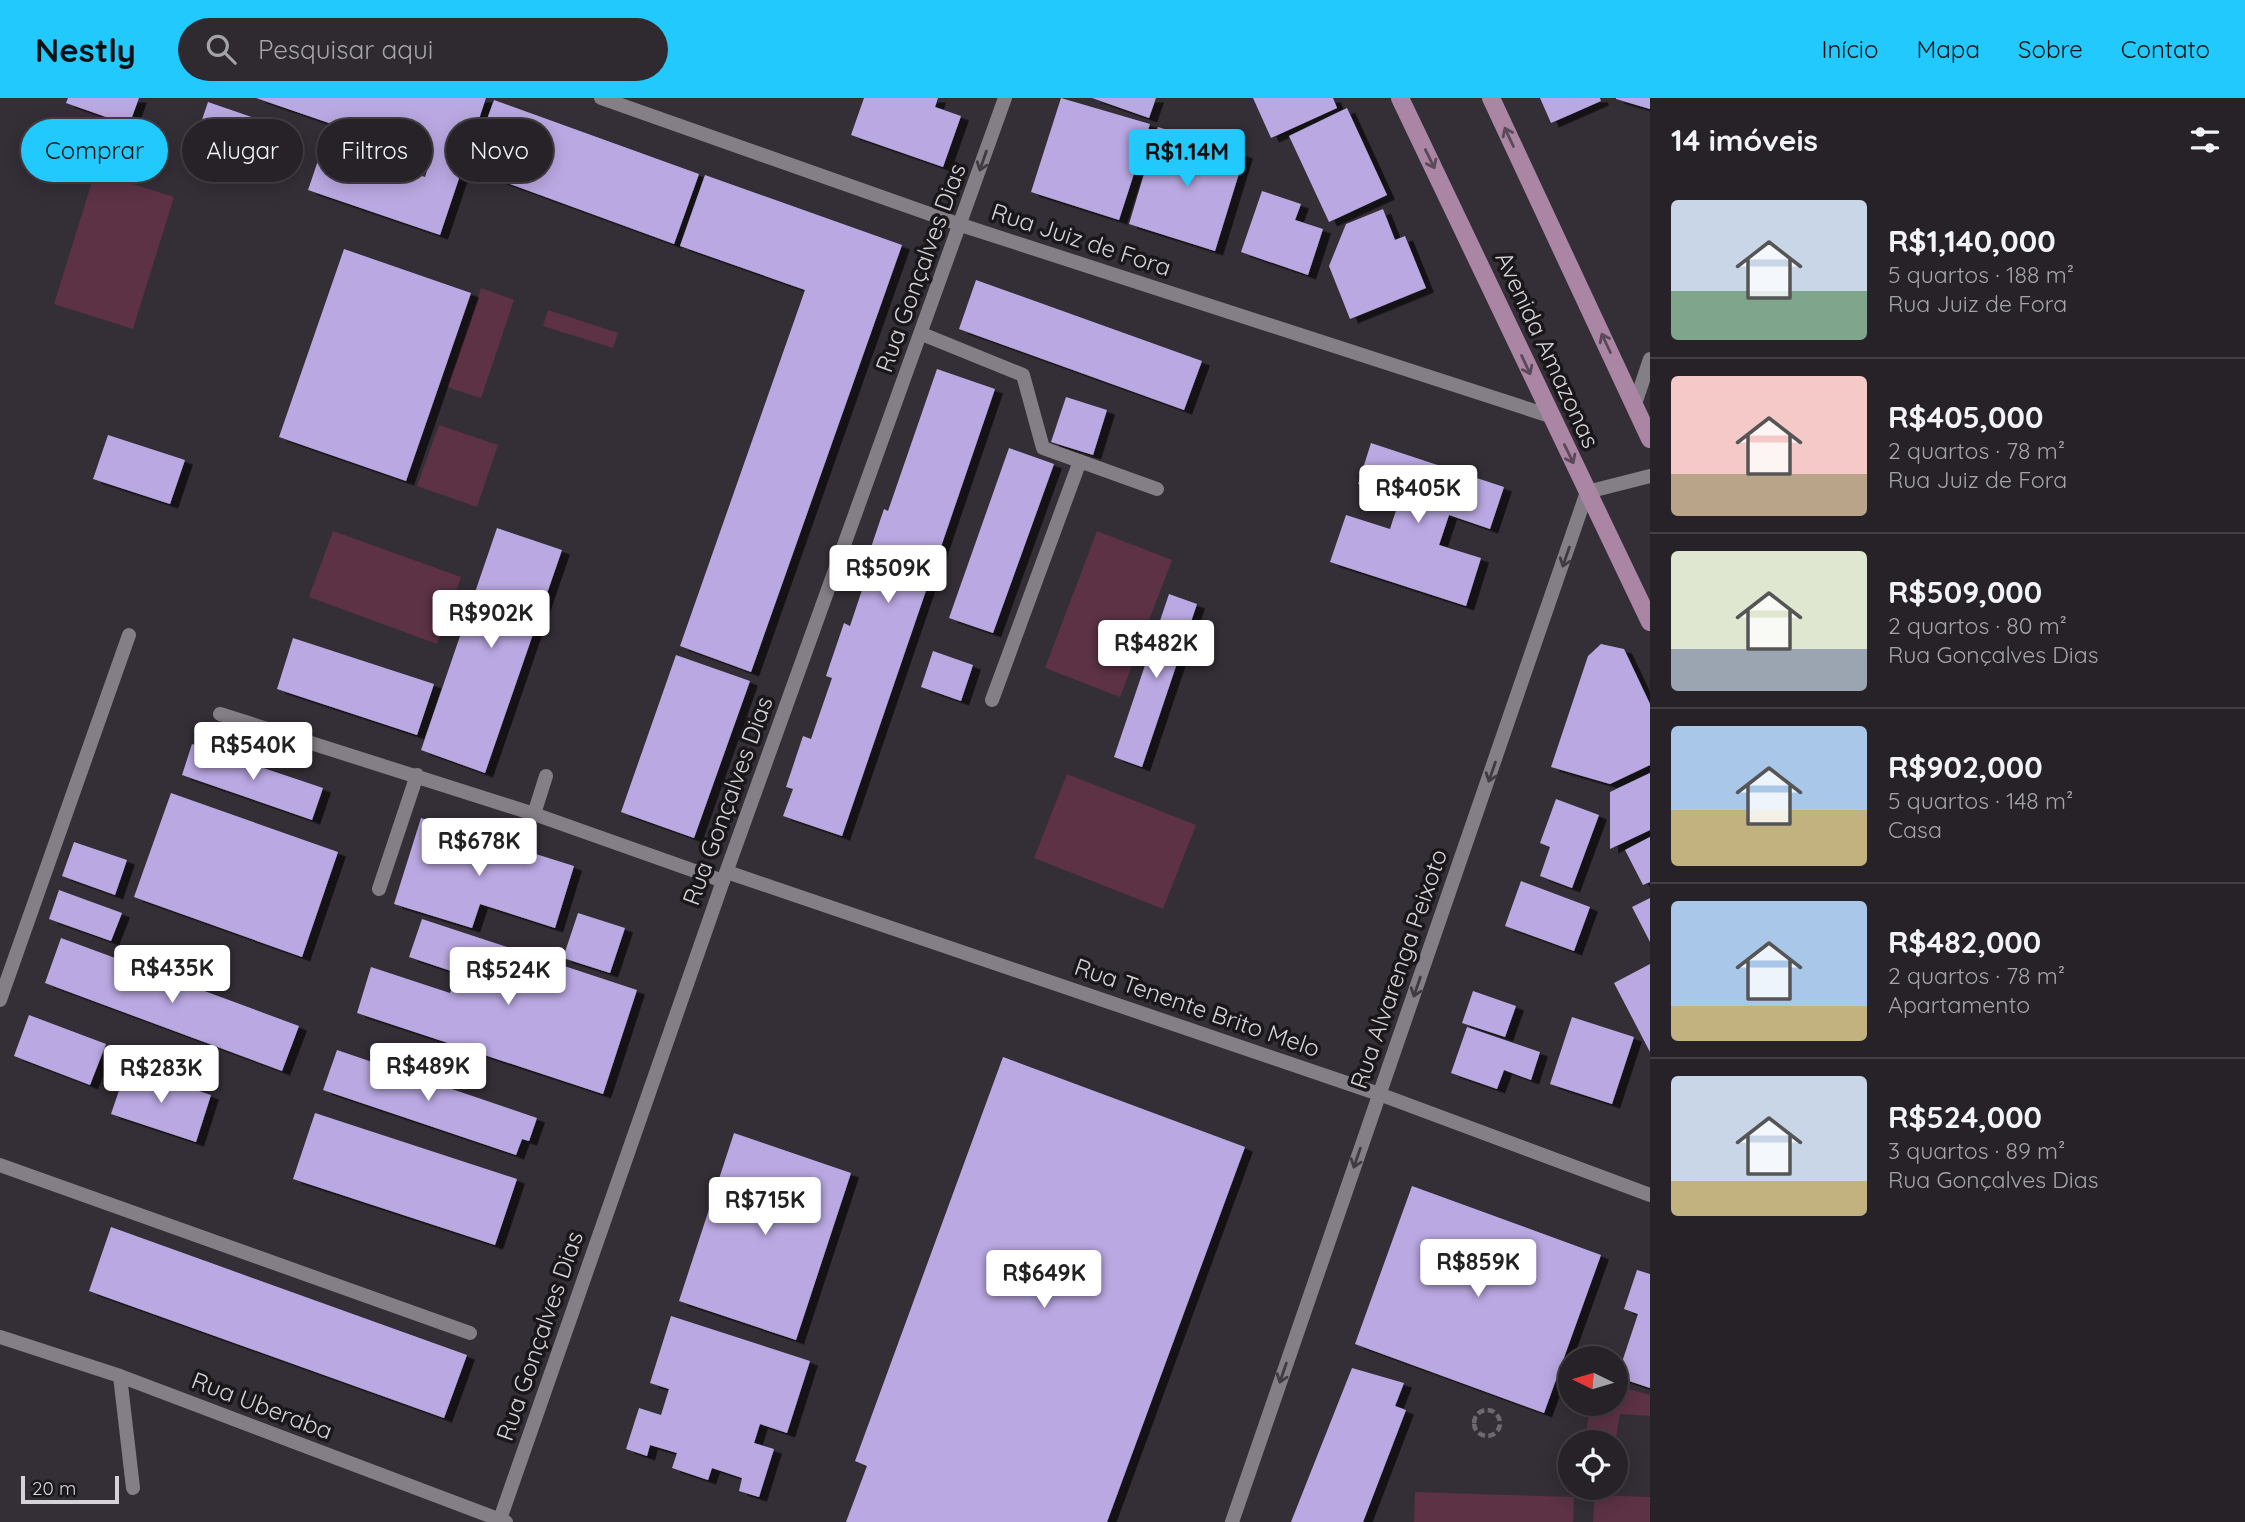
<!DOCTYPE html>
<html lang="pt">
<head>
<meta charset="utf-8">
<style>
	body { margin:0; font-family:Quicksand,sans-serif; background:#2f2a30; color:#f1f3f6; height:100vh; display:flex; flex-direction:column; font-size:26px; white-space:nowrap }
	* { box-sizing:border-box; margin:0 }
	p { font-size:23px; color:#a4a4a8 }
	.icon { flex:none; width:38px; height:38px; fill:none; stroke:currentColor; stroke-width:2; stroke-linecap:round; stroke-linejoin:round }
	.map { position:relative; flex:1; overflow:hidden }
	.side { display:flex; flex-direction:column; background:#272228; width:595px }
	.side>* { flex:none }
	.top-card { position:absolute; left:21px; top:21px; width:665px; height:63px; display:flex; gap:14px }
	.needle { width:46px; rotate:275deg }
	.controls { position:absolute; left:1558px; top:1248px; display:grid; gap:14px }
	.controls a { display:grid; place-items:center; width:70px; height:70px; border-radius:50%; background:#272228; box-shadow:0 4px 18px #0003,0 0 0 2px #433f45; font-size:35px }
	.scale { position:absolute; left:21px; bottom:18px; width:98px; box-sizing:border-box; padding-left:7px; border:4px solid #d6d3d8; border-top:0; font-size:19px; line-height:24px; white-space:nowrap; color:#d6d3d8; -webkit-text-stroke:5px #1a171b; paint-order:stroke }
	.price { position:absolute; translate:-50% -60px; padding:0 16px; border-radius:7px; background:#fff; color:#222; font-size:23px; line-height:46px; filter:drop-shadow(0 2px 4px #0008) }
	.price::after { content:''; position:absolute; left:50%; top:42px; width:21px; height:16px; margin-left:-10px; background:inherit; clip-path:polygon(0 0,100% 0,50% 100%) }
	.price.selected { background:#21c9fd; color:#111 }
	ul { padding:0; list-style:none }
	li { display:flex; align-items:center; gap:21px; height:175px; padding:0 21px }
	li+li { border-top:2px solid #433f45 }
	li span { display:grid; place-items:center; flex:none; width:196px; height:140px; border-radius:7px; color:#555 }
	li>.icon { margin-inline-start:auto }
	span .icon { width:84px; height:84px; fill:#fffc; stroke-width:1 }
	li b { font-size:30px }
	h2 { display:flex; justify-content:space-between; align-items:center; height:84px; padding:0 21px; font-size:30px }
	.pill { padding:0 24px; border-radius:32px; background:#272228; box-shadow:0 4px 18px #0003,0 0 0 2px #433f45; font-size:24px; line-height:63px }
	.pill.selected { background:#21c9fd; color:#111 }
	header { display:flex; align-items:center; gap:42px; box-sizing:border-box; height:98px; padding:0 35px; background:#21c9fd; color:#111 }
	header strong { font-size:33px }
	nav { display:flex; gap:38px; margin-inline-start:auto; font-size:24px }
	.search { width:490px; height:63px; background:#2f2a30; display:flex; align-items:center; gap:18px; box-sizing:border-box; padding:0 24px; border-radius:38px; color:#a4a4a8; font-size:26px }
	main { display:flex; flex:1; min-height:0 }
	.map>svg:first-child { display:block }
</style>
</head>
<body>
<header>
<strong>Nestly</strong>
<div class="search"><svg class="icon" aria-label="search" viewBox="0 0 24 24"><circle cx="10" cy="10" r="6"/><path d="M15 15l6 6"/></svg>Pesquisar aqui</div>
<nav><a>Início</a><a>Mapa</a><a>Sobre</a><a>Contato</a></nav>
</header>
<main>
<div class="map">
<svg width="1650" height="1424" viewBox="0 0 1650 1424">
	<defs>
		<filter id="shadow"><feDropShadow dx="8" dy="4.5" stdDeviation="0" flood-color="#0009"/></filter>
	</defs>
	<rect width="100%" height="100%" fill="#342e36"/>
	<path fill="#5c3244" d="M 95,74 L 174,99 L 133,231 L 54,206 Z
		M 481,190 L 514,202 L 481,300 L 447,289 Z
		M 548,212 L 618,235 L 613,250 L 543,228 Z
		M 439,327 L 498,347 L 477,409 L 417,388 Z
		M 333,433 L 461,479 L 437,546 L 309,499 Z
		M 1097,433 L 1172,462 L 1120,599 L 1045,570 Z
		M 1067,676 L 1196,727 L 1163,811 L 1034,760 Z
		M 1615,1287 L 1650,1297 L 1650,1318 L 1620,1316 L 1615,1346 L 1584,1344 L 1591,1306 L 1615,1306 Z
		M 1415,1394 L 1574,1399 L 1573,1424 L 1414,1424 Z
		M 1595,1397 L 1650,1399 L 1650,1424 L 1593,1424 Z"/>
	<path fill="#baa8e2" filter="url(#shadow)" d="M 68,0 L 139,0 L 129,27 L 66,5 Z
		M 256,0 L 486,0 L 440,137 L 308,92 L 324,45 L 425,79 L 431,60 Z
		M 864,0 L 938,0 L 935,9 L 961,18 L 943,69 L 851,37 Z
		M 1061,0 L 1150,26 L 1119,122 L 1031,94 Z
		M 1092,0 L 1156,0 L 1149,20 Z
		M 1253,0 L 1333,0 L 1337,10 L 1271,40 Z
		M 1540,0 L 1600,0 L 1601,3 L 1551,25 Z
		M 1616,0 L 1650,0 L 1650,11 L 1616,1 Z
		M 494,2 L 699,76 L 674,146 L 469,71 Z
		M 208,4 L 295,34 L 279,78 L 193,48 Z
		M 1347,10 L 1387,97 L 1329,124 L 1289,38 Z
		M 1158,29 L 1245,56 L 1215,153 L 1129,126 Z
		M 705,77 L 902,147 L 751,574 L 680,548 L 805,192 L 680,148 Z
		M 1262,93 L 1301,106 L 1295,122 L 1323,131 L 1308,177 L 1241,154 Z
		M 1383,111 L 1395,142 L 1405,138 L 1426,190 L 1350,221 L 1329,168 L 1346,126 Z
		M 344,151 L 471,195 L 406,383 L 279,339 Z
		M 976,182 L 1202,263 L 1184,312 L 959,231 Z
		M 937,271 L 995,291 L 842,738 L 783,718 L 793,691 L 786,689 L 803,638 L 811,641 L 832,580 L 826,578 L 844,525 L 850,528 L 871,465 L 866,464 L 884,411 L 888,413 Z
		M 1066,299 L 1107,312 L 1093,357 L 1051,344 Z
		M 108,337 L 185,362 L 170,406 L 93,381 Z
		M 1371,345 L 1504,389 L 1490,431 L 1449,417 L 1439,447 L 1481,460 L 1466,508 L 1330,464 L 1346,417 L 1390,431 L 1400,400 L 1358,386 Z
		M 1009,350 L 1054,366 L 993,535 L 949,520 Z
		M 497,430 L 562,452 L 485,675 L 421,652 Z
		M 1169,496 L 1197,506 L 1142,669 L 1114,659 Z
		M 293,540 L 434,586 L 417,637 L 277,591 Z
		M 1601,546 L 1624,551 L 1650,606 L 1650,667 L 1610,686 L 1551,669 L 1588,558 Z
		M 933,553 L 973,567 L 961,603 L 921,589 Z
		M 676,557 L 750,583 L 694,740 L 621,714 Z
		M 192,646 L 323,690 L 312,722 L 182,677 Z
		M 1650,675 L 1650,732 L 1610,751 L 1610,694 Z
		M 171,695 L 338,754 L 302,859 L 134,799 Z
		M 1556,701 L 1599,717 L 1572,790 L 1540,778 L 1550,749 L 1540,745 Z
		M 421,720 L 574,768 L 555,830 L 480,806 L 472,830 L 394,806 Z
		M 1650,739 L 1650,784 L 1643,787 L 1625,752 Z
		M 74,744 L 127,762 L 115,797 L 62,778 Z
		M 1521,783 L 1590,809 L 1574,853 L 1505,828 Z
		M 59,792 L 122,815 L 111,843 L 49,821 Z
		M 1650,800 L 1650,844 L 1632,809 Z
		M 578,815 L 625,830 L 610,875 L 563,860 Z
		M 422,821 L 637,892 L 603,996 L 357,915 L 371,869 L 450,895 L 457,875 L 409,859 Z
		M 61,840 L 299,928 L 282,973 L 45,885 Z
		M 1650,866 L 1650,954 L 1614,885 Z
		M 1473,893 L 1516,908 L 1505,939 L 1462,925 Z
		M 29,917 L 106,946 L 90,987 L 14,958 Z
		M 1572,919 L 1634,939 L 1612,1006 L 1550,986 Z
		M 1467,929 L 1540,954 L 1531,982 L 1504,972 L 1497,991 L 1451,975 Z
		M 337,952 L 537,1020 L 529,1043 L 522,1041 L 516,1057 L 323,992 Z
		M 1003,959 L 1245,1049 L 1107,1424 L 846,1424 L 867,1368 L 855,1363 Z
		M 127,969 L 211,997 L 196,1044 L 111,1016 Z
		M 315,1015 L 517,1081 L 495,1147 L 293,1081 Z
		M 734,1035 L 851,1075 L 796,1242 L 679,1203 Z
		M 1412,1088 L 1601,1157 L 1544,1315 L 1355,1246 Z
		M 111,1129 L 467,1257 L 444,1320 L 89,1193 Z
		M 1637,1172 L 1650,1176 L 1650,1290 L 1617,1279 L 1638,1216 L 1624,1211 Z
		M 671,1218 L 810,1263 L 787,1335 L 760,1326 L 754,1345 L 774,1351 L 759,1399 L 739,1393 L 742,1380 L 712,1370 L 708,1382 L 672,1370 L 677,1355 L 650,1347 L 647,1358 L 626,1351 L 639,1310 L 661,1317 L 669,1291 L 650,1285 Z
		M 1352,1270 L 1404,1285 L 1395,1308 L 1406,1312 L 1363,1424 L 1291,1424 Z"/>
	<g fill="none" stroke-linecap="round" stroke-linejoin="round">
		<path stroke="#6e6970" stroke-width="4.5" stroke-dasharray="7 3.5" stroke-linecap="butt" d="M1474 1325a13 13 0 1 1 26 0a13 13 0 1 1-26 0Z"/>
		<path stroke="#847e87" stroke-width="14" d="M 922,236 L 1023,277 L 1043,350 L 1157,391
			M 992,602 L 1080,363
			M 220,616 L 534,716 L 723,783
			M 534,716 L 546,678
			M 379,791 L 417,677
			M 0,902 L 129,537
			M 0,1067 L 470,1235
			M 120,1278 L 133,1390"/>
		<path stroke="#847e87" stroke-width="14" d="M 601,0 L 961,127 L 1550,318
			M 1635,306 L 1650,261
			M 727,774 L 1379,996 L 1650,1097
			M 0,1239 L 120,1278 L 506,1424
			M 499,1424 L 723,783 L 1005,0
			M 1232,1424 L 1587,394 L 1650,378"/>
		<path stroke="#ab85a4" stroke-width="18" d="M 1400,0 L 1650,524
			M 1491,0 L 1650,341"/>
	</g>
	<defs><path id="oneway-shaft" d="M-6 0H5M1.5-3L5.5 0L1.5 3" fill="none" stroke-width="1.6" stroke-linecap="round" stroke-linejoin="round" transform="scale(1.75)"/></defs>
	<g stroke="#5b4859">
		<use href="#oneway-shaft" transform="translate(1509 39) rotate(-115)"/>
		<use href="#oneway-shaft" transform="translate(1430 61) rotate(64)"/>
		<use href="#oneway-shaft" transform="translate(1606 245) rotate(-115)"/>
		<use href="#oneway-shaft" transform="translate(1526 267) rotate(65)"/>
		<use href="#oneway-shaft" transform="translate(1569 356) rotate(64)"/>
	</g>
	<g stroke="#3f3b41">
		<use href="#oneway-shaft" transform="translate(983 63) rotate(109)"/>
		<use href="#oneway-shaft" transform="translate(1566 459) rotate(109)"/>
		<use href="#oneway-shaft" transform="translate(1492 674) rotate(109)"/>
		<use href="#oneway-shaft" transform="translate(1417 889) rotate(109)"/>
		<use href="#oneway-shaft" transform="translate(1357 1060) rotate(109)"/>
		<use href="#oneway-shaft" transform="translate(1283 1275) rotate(109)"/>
	</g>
	<g text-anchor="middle" stroke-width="7" stroke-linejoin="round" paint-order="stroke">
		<g font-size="24" fill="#d6d3d8" stroke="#1a171b">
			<text transform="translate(1081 142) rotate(18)" y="8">Rua Juiz de Fora</text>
			<text transform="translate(921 170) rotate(-70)" y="8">Rua Gonçalves Dias</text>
			<text transform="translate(1547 252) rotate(65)" y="8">Avenida Amazonas</text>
			<text transform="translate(728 703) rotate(-70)" y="8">Rua Gonçalves Dias</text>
			<text transform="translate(1399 871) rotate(-71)" y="8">Rua Alvarenga Peixoto</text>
			<text transform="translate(1197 910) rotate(19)" y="8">Rua Tenente Brito Melo</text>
			<text transform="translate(540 1238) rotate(-71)" y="8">Rua Gonçalves Dias</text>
			<text transform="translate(262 1308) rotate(21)" y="8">Rua Uberaba</text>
		</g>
	</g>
</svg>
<div class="controls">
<a><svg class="needle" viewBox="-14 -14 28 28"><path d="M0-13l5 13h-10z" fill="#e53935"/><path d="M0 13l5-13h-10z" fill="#a4a4a8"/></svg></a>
<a><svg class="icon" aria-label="locate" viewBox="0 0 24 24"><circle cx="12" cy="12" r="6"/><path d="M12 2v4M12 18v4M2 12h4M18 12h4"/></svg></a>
</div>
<div class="scale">20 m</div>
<b class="price selected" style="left:1187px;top:91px">R$1.14M</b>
<b class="price" style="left:1418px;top:427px">R$405K</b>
<b class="price" style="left:888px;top:507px">R$509K</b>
<b class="price" style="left:491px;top:552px">R$902K</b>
<b class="price" style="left:1156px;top:582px">R$482K</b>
<b class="price" style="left:253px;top:684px">R$540K</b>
<b class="price" style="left:479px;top:780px">R$678K</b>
<b class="price" style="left:172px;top:907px">R$435K</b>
<b class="price" style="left:508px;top:909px">R$524K</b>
<b class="price" style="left:428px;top:1005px">R$489K</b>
<b class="price" style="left:161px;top:1007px">R$283K</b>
<b class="price" style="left:765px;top:1139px">R$715K</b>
<b class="price" style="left:1478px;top:1201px">R$859K</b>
<b class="price" style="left:1044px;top:1212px">R$649K</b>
<div class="top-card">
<a class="pill selected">Comprar</a>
<a class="pill">Alugar</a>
<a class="pill">Filtros</a>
<a class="pill">Novo</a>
</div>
</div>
<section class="side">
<h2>14 imóveis<svg class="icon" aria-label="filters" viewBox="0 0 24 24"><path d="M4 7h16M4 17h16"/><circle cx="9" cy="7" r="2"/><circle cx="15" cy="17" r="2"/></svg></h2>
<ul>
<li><span style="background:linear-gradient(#c9d6e8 65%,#7fa58c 0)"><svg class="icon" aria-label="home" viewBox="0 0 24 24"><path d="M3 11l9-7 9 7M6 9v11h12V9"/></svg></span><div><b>R$1,140,000</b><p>5 quartos · 188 m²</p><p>Rua Juiz de Fora</p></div></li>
<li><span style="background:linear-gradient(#f6c9c9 70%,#b9a48a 0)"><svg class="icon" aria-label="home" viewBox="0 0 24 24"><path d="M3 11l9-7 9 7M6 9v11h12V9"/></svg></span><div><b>R$405,000</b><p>2 quartos · 78 m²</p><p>Rua Juiz de Fora</p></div></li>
<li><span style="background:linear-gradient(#dfe7d0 70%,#9aa5b1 0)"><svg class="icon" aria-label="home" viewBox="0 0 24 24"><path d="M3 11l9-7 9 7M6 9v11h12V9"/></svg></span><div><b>R$509,000</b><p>2 quartos · 80 m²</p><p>Rua Gonçalves Dias</p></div></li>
<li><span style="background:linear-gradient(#a9c7e8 60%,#c2b280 0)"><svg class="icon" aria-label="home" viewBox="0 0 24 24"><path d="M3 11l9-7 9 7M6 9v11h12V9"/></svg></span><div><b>R$902,000</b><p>5 quartos · 148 m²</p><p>Casa</p></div></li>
<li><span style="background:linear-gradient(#a9c7e8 75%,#c2b280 0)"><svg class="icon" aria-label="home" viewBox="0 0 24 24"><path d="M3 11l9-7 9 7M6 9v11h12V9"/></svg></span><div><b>R$482,000</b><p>2 quartos · 78 m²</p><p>Apartamento</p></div></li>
<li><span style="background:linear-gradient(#c9d6e8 75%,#c2b280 0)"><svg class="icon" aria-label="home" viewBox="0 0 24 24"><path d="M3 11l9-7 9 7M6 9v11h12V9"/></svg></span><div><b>R$524,000</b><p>3 quartos · 89 m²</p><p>Rua Gonçalves Dias</p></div></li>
</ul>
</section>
</main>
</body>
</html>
